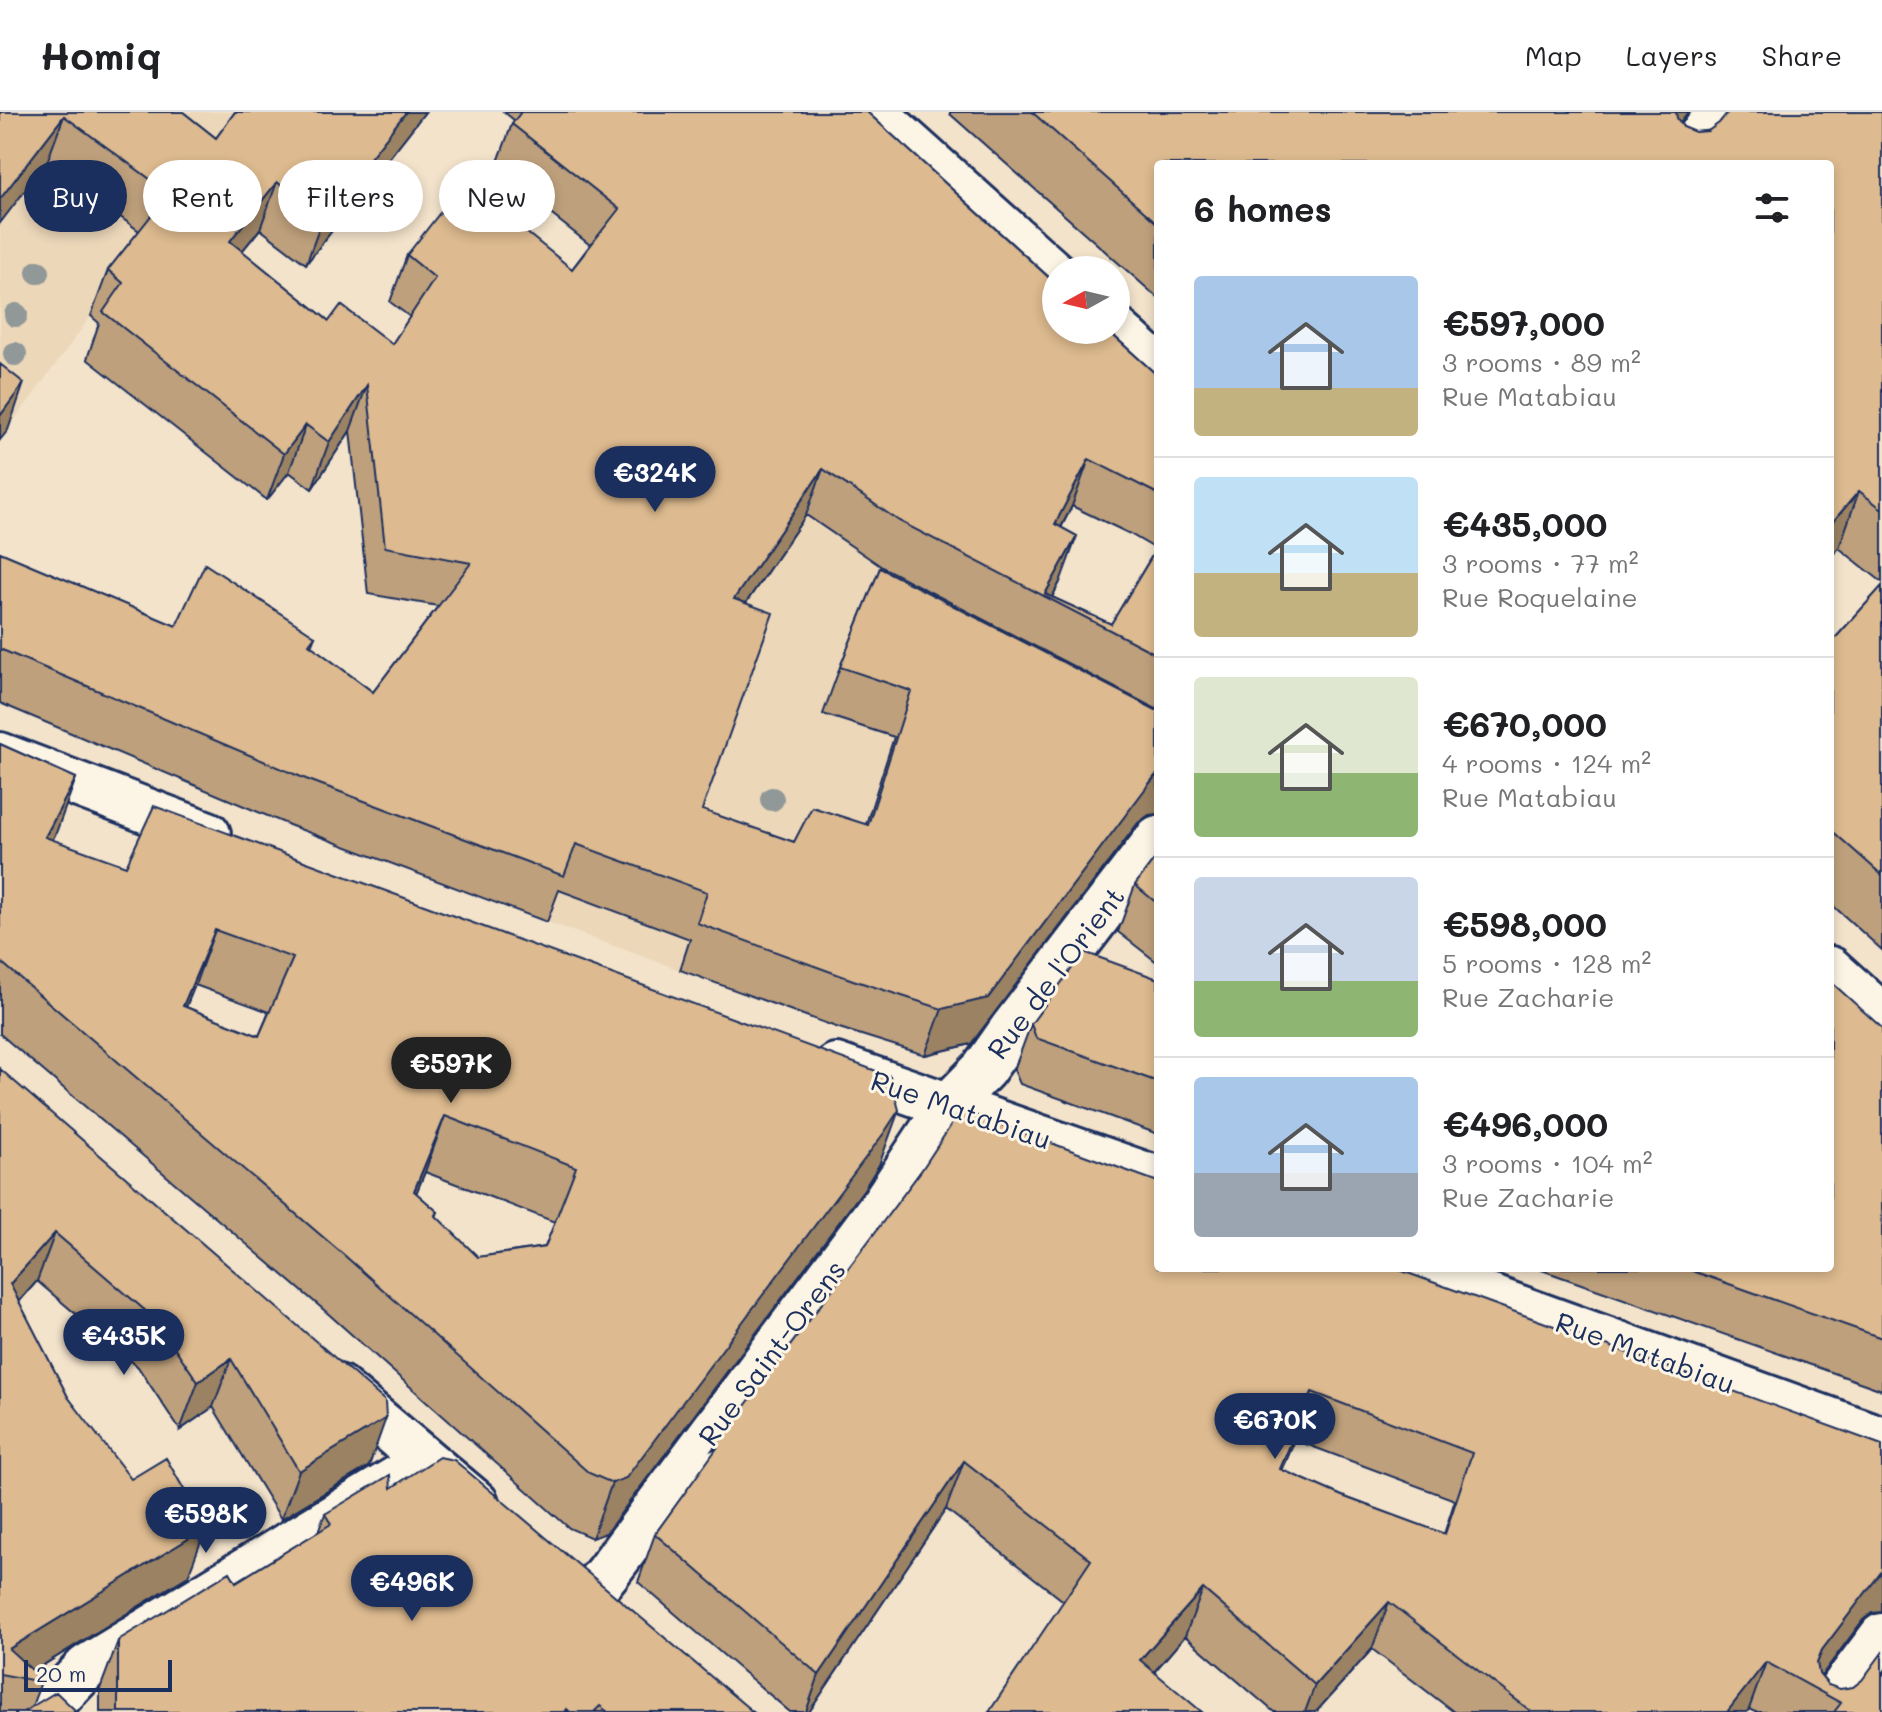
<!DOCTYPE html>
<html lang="en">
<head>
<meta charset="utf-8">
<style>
	body { margin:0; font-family:Mali,sans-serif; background:#f6f6f6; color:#202124; height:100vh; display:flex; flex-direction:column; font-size:30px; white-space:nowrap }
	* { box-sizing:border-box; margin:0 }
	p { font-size:26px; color:#757577 }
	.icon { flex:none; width:44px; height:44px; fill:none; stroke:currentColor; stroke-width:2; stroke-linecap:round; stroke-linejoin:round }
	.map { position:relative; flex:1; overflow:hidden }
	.sheet { position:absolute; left:1154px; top:48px; width:680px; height:1112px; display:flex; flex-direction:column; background:#fff; border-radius:8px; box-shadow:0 4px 12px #0003 }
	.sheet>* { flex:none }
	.top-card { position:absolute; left:24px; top:48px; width:760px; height:72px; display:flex; gap:16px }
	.needle { width:52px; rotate:262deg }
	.controls { position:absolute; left:1042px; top:144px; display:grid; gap:16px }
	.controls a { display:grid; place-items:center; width:88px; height:88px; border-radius:50%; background:#fff; box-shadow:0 4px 12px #0003; font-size:40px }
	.scale { position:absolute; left:24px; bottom:20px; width:148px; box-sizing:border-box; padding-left:8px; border:4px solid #1b2f5e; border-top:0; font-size:22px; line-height:28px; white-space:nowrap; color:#1b2f5e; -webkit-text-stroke:6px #fcf5e5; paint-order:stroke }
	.price { position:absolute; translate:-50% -68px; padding:0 18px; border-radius:28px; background:#1b2f5e; color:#fff; font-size:26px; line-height:52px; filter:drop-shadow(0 2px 4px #0008) }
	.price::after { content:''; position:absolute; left:50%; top:48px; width:24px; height:18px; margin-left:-12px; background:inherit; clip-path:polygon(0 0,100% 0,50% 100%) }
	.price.on { background:#222; color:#fff }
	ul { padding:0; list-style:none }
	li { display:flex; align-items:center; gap:24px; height:200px; padding:0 40px }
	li+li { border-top:2px solid #e0e0e0 }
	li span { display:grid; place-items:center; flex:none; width:224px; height:160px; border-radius:8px; color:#555 }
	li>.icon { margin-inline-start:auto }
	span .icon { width:96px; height:96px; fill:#fffc; stroke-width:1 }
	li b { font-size:34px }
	h2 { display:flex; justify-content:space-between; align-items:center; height:96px; padding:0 40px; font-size:34px }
	.tag { padding:0 28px; border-radius:36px; background:#fff; box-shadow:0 4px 12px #0003; font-size:28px; line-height:72px }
	.tag.on { background:#1b2f5e; color:#fff }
	header { display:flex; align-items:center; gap:48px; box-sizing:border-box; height:112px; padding:0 40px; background:#fff; border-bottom:2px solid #e0e0e0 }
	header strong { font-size:38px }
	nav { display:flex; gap:44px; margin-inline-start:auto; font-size:28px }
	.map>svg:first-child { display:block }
</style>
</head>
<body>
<header>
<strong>Homiq</strong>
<nav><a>Map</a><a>Layers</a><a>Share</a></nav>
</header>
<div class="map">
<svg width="1882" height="1600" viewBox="0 0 1882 1600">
	<rect width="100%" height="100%" fill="#f3e3cb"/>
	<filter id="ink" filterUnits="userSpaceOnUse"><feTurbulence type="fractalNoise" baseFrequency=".0125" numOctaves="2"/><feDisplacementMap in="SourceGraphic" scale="16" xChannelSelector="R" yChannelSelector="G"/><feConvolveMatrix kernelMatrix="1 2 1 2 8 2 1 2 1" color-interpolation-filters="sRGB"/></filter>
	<g filter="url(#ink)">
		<path fill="#ecd7b9" d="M 0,0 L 253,0 L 91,204 L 0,328 Z
			M 765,375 L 882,455 L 864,492 L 866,496 L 972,549 L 900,777 L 777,776 L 738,879 L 490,789 Z"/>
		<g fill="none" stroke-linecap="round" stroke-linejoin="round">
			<g stroke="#1b2f5e" stroke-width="50">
				<path id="minor" d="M 874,0 L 1056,163
					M 1679,52 L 1720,0
					M 1116,217 L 1158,255
					M 1830,857 L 1882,904
					M 338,1275 L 476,1391
					M 588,1484 L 607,1461 L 884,1091 L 949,993 L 984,957 L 1012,917 L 1158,726
					M 39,1600 L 50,1594 L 87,1555 L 406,1361 L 420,1345
					M 1825,1600 L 1882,1524"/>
			</g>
			<g stroke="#1b2f5e" stroke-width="50">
				<path id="major" d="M 0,643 L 208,722
					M 836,954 L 1158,1067
					M 1409,1156 L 1882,1327"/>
			</g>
			<use href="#minor" stroke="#fcf5e5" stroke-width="44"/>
			<use href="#major" stroke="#fcf5e5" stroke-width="44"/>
		</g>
		<g fill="#919898">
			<circle cx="63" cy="106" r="12"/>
			<circle cx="38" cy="160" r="12"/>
			<circle cx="16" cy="203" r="12"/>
			<circle cx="15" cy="242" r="12"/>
			<circle cx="772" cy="687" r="12"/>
		</g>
		<path fill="#bea07b" stroke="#1b2f5e" stroke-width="2" fill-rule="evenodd" d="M 0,0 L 183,0 L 216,26 L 235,0 L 425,0 L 306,152 L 260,117 L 242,139 L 329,209 L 392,232 L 410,205 L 390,190 L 407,143 L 572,157 L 590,133 L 495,58 L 512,12 L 514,8 L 504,0 L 867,0 L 1158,264 L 1158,598 L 882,455 L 806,403 L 746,491 L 702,698 L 794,730 L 866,712 L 894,625 L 823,602 L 840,555 L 880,456 L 1149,703 L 1138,711 L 971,932 L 925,943 L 836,915 L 680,858 L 690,827 L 559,778 L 547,810 L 289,713 L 0,591 L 0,440 L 176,514 L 315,524 L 311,534 L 373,580 L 438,494 L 368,482 L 350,319 L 312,377 L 289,360 L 267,388 L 87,247 L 99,211 L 91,204 L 108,158 L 139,119 L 47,50 ZM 1072,394 L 1130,422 L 1156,437 L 1111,512 L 1052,485 L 1060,470 L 1061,416 Z
			M 950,0 L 1688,0 L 1680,10 L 1683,15 L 1695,20 L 1882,0 L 1882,470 L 1839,436 L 1830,52 L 1158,52 L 1158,186 L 950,2 Z
			M 1882,474 L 1882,838 L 1830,791 L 1830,532 Z
			M 0,632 L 76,666 L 52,728 L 879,1053 L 864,1077 L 606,1421 L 592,1426 L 569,1416 L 324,1198 L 0,922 ZM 195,873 L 269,900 L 259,924 L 186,895 ZM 425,1060 L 555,1110 L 545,1135 L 478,1145 L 436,1105 L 438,1100 L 416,1081 Z
			M 1158,743 L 1158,851 L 1118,820 L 1135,773 Z
			M 1158,867 L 1158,1022 L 1020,972 L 1014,958 L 1031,912 Z
			M 1882,916 L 1882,1278 L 1536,1156 L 1830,1156 Z
			M 0,957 L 369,1354 L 281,1407 L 213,1295 L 180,1318 L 138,1255 L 37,1169 L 19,1190 L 68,1285 L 188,1464 L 34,1559 L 35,1564 L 41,1570 L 32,1594 L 77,1600 L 0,1600 Z
			M 921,1059 L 1872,1501 L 1863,1508 L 1821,1564 L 1828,1573 L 1882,1600 L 1755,1600 L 1749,1597 L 1747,1600 L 1454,1600 L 1372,1537 L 1316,1600 L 1274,1600 L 1185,1524 L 1154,1560 L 946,1397 L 809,1600 L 790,1600 L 638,1470 L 655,1422 ZM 1295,1328 L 1455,1388 L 1444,1422 L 1342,1384 L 1282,1358 Z
			M 391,1376 L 753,1600 L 100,1600 L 100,1577 L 118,1529 L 236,1470 L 318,1420 L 325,1402 Z"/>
		<path fill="#9b8264" stroke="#1b2f5e" stroke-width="2" d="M 406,0 L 425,0 L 306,152 L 323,106 Z
			M 1672,0 L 1688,0 L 1659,37 Z
			M 64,4 L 47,50 L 0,111 L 0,87 Z
			M 277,70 L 260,117 L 213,175 L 230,129 Z
			M 24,271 L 8,318 L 0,328 L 0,304 Z
			M 367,273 L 350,319 L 312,377 L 329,330 Z
			M 306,313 L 289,360 L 267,388 L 284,342 Z
			M 1089,347 L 1072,394 L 1038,459 L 1055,412 Z
			M 823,357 L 806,403 L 717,533 L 734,487 Z
			M 1859,379 L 1839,436 L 1830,446 L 1830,413 Z
			M 1077,424 L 1060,470 L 1051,487 L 1044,484 Z
			M 1158,662 L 1158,702 L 1149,703 L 1138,711 L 971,932 L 925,943 L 942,897 Z
			M 76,666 L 56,721 L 25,781 L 45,725 Z
			M 215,818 L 195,873 L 163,949 L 183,894 Z
			M 899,998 L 879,1053 L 864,1077 L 606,1421 L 592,1426 L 612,1371 Z
			M 445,1004 L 425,1060 L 394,1135 L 414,1079 Z
			M 55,1121 L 37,1169 L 0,1211 L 10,1172 Z
			M 231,1247 L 213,1295 L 180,1318 L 198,1270 Z
			M 1312,1280 L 1295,1328 L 1263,1404 L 1280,1357 Z
			M 386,1306 L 369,1354 L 281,1407 L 299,1359 Z
			M 964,1349 L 946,1397 L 809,1600 L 806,1600 L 819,1563 Z
			M 206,1416 L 188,1464 L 22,1566 L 9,1537 Z
			M 1882,1459 L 1882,1500 L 1872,1501 L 1863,1508 L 1813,1575 L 1809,1573 L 1822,1538 Z
			M 1203,1477 L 1185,1524 L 1123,1596 L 1140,1548 Z
			M 1389,1490 L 1372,1537 L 1316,1600 L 1305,1600 L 1315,1573 Z
			M 1766,1550 L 1749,1597 L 1747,1600 L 1727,1600 Z"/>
		<path fill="#ddba8f" stroke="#1b2f5e" stroke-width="2" fill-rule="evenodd" d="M 0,0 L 183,0 L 216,26 L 235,0 L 406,0 L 323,106 L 277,70 L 230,129 L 329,209 L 341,193 L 392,232 L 435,166 L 407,143 L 464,70 L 572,157 L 619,97 L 512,12 L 521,0 L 867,0 L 1056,172 L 1056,218 L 1107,218 L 1158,264 L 1158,382 L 1089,347 L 1055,412 L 1077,424 L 1045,482 L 1111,512 L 1158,434 L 1158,543 L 899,409 L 823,357 L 734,487 L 773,501 L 702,698 L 794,730 L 812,695 L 868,713 L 911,579 L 840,555 L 880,456 L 1158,599 L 1158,662 L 1155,664 L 988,886 L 942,897 L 853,868 L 697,811 L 707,780 L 576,732 L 564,764 L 306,667 L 0,537 L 0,440 L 176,514 L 205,452 L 315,524 L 309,532 L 373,580 L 471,451 L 385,435 L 367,273 L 329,330 L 306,313 L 284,342 L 103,200 L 123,171 L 108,158 L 169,81 L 64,4 L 0,87 Z
			M 1032,0 L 1676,0 L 1677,6 L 1683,15 L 1695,20 L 1708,19 L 1719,11 L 1728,0 L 1882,0 L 1882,397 L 1859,379 L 1830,413 L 1830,52 L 1158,52 L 1158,112 Z
			M 0,252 L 24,271 L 0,304 Z
			M 1882,474 L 1882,763 L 1830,717 L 1830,532 Z
			M 0,632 L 76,666 L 45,725 L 126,754 L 154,694 L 890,964 L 899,998 L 884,1021 L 626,1366 L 612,1371 L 589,1361 L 344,1143 L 0,849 ZM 215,818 L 293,846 L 259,924 L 183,894 ZM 445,1004 L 576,1055 L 545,1135 L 478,1145 L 435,1103 L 438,1100 L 414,1079 Z
			M 1158,743 L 1158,792 L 1135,773 Z
			M 1084,840 L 1158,867 L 1158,970 L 1036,926 L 1031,912 Z
			M 1830,869 L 1882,916 L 1882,1226 L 1684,1156 L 1830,1156 Z
			M 0,957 L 385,1289 L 386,1306 L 299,1359 L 231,1247 L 198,1270 L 155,1207 L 55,1121 L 10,1172 L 68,1285 L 131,1367 L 166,1346 L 206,1416 L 9,1537 L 33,1559 L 35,1564 L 41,1570 L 0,1562 Z
			M 961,998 L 1158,1070 L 1158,1156 L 1394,1156 L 1882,1333 L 1882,1459 L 1822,1538 L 1817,1550 L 1819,1562 L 1828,1573 L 1840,1577 L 1853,1575 L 1862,1568 L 1882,1541 L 1882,1600 L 1834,1600 L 1841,1591 L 1766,1550 L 1727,1600 L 1532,1600 L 1389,1490 L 1315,1573 L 1203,1477 L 1140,1548 L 1202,1600 L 989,1600 L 1091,1448 L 964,1349 L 819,1563 L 655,1422 L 717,1336 L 712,1338 L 921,1059 ZM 1312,1280 L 1472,1341 L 1445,1422 L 1342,1384 L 1280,1357 Z
			M 439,1345 L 454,1348 L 753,1600 L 608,1600 L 600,1594 L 594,1600 L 570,1600 L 567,1597 L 565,1600 L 118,1600 L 118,1529 L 120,1527 L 230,1460 L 236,1470 L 277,1445 L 331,1412 L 325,1402 L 390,1363 L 391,1376 Z
			M 56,1580 L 77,1600 L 23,1600 Z"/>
	</g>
	<g text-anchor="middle" stroke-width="6" stroke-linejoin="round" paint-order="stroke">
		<g font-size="28" fill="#1b2f5e" stroke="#fcf5e5">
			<text transform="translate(1056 861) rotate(-53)" y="10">Rue de l'Orient</text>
			<text transform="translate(961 998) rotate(19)" y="10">Rue Matabiau</text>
			<text transform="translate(772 1241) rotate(-53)" y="10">Rue Saint-Orens</text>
			<text transform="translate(1645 1241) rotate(20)" y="10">Rue Matabiau</text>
		</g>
	</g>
</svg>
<div class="controls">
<a><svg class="needle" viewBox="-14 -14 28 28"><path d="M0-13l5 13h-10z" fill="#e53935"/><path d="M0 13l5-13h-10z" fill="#757577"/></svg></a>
</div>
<div class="scale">20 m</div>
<b class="price" style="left:655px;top:402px">€324K</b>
<b class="price on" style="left:451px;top:993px">€597K</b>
<b class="price" style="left:124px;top:1265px">€435K</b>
<b class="price" style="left:1275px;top:1349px">€670K</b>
<b class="price" style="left:206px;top:1443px">€598K</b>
<b class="price" style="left:412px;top:1511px">€496K</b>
<div class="top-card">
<a class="tag on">Buy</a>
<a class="tag">Rent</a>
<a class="tag">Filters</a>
<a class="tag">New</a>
</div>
<section class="sheet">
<h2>6 homes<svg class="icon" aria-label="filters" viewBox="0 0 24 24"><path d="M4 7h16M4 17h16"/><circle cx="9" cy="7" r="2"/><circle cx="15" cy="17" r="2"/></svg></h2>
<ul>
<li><span style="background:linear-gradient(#a9c7e8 70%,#c2b280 0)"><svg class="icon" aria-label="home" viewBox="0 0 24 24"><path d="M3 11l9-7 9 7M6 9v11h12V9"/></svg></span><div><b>€597,000</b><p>3 rooms · 89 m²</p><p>Rue Matabiau</p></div></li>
<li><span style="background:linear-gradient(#bfe0f5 60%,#c2b280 0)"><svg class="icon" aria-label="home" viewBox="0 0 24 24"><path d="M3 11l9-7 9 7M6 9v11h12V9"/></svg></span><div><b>€435,000</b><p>3 rooms · 77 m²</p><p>Rue Roquelaine</p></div></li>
<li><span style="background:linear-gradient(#dfe7d0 60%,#8fb573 0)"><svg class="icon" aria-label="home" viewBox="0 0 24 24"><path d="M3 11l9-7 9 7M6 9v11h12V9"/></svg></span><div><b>€670,000</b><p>4 rooms · 124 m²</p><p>Rue Matabiau</p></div></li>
<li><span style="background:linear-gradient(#c9d6e8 65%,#8fb573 0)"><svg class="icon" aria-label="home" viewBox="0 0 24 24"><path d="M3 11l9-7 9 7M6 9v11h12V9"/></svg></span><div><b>€598,000</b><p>5 rooms · 128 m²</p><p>Rue Zacharie</p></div></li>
<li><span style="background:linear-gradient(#a9c7e8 60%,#9aa5b1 0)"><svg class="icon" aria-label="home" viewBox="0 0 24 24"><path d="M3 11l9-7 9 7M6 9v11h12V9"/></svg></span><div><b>€496,000</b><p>3 rooms · 104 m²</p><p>Rue Zacharie</p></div></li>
</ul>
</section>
</div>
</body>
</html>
